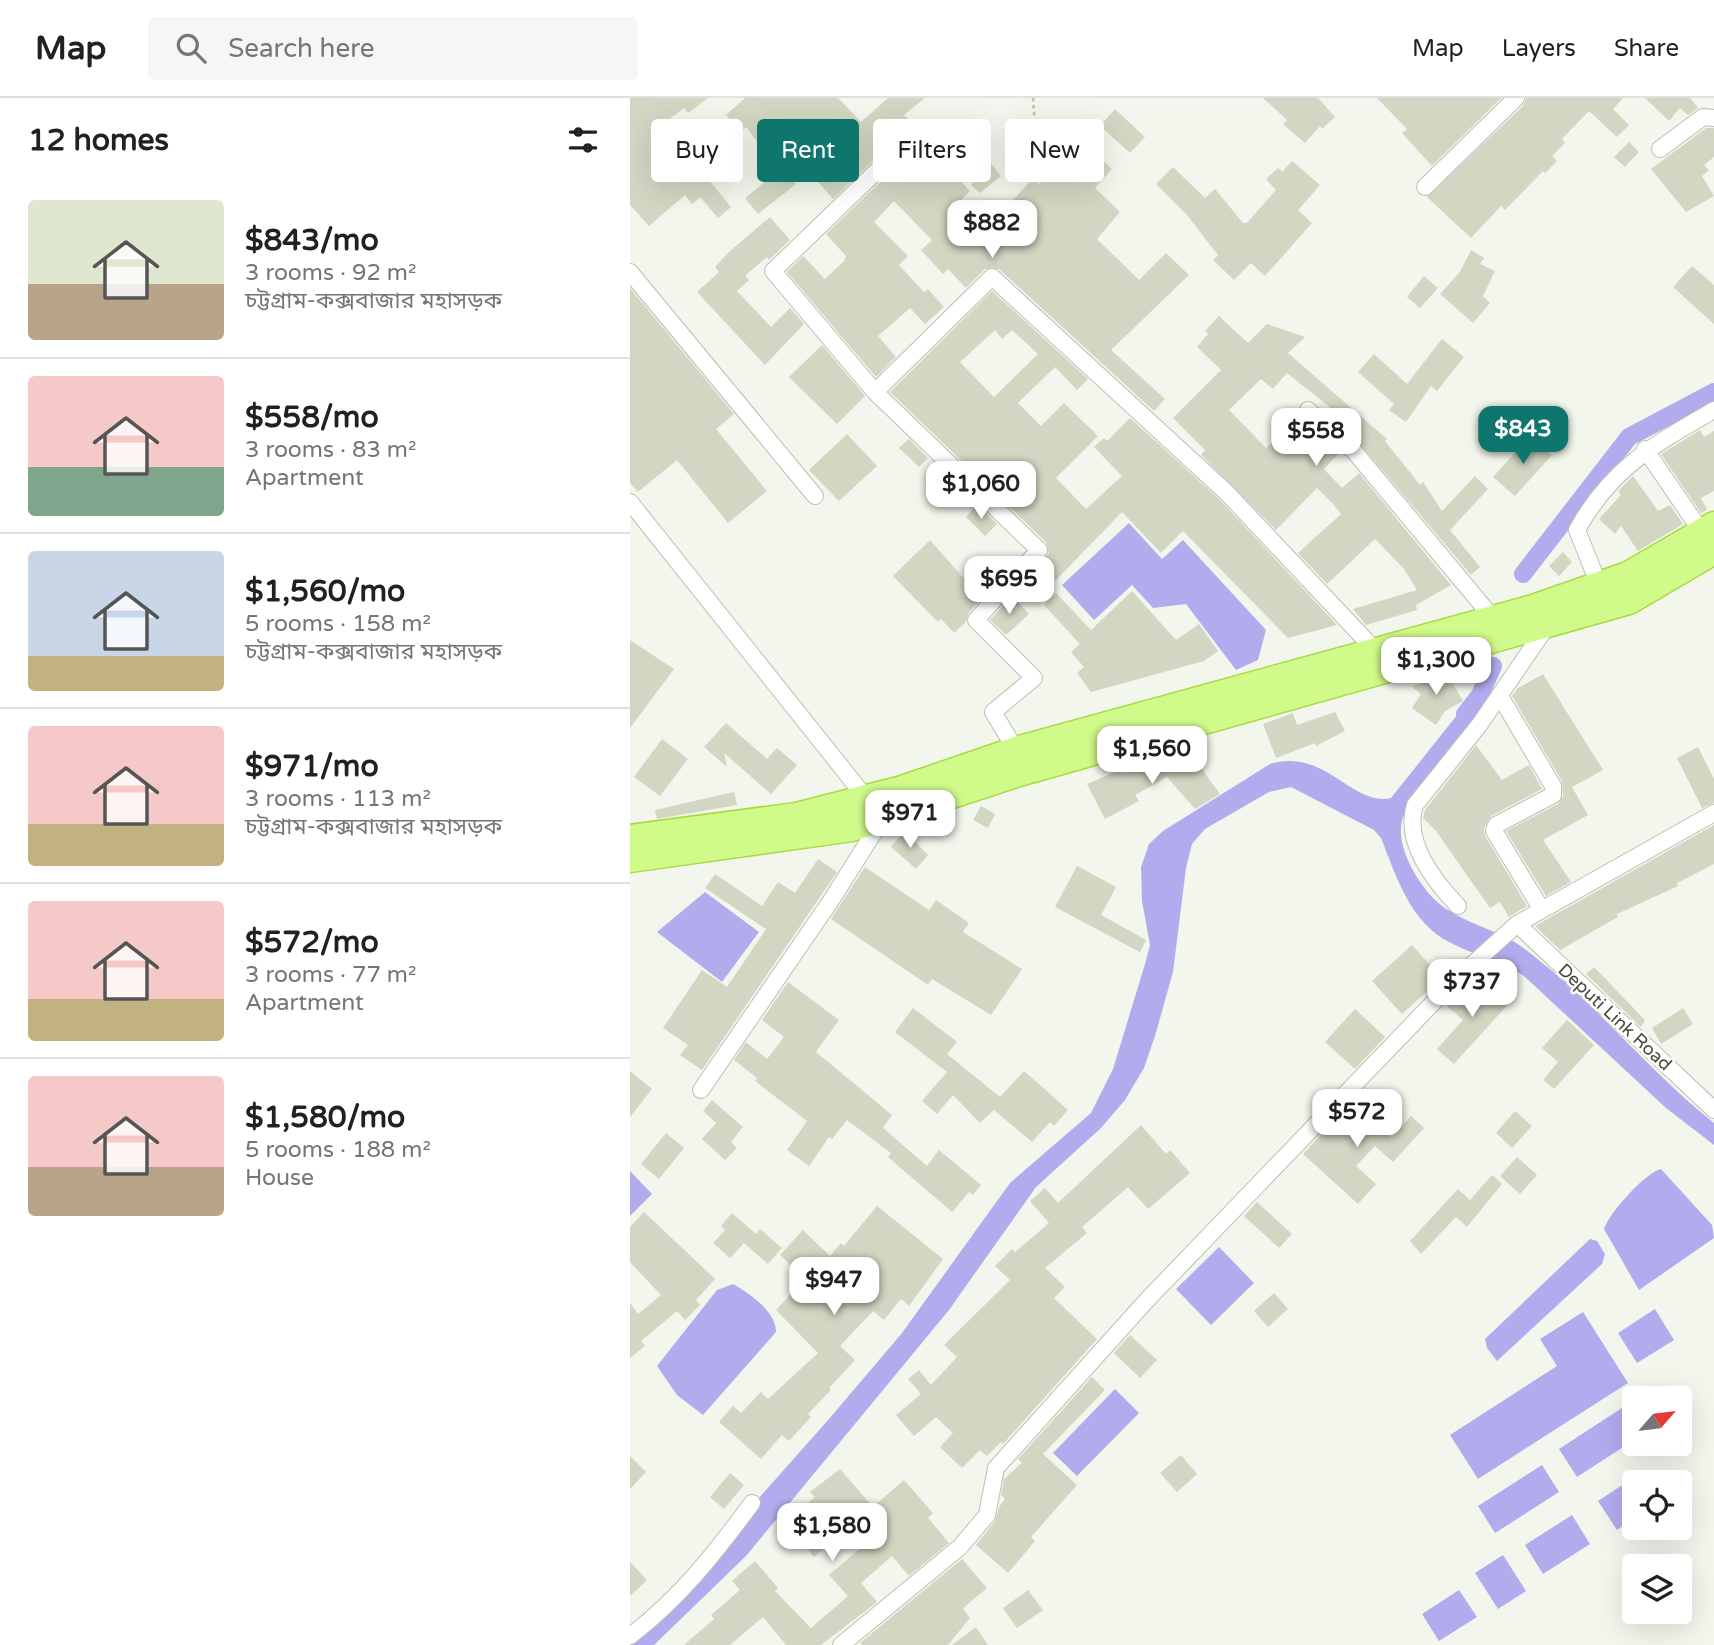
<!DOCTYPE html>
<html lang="en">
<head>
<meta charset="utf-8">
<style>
	body { margin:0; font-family:"Varela Round","Noto Sans Bengali",sans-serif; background:#f6f6f6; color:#202124; height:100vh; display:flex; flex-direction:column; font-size:26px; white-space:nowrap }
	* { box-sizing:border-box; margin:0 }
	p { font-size:23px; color:#757577 }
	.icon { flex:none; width:38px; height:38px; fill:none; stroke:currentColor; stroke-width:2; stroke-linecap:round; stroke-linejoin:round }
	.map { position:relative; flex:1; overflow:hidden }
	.details { display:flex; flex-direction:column; background:#fff; width:630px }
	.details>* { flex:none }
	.guide { position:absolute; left:21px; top:21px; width:665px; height:63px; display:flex; gap:14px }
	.needle { width:46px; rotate:62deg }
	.buttons { position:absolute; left:992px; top:1288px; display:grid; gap:14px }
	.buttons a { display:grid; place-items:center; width:70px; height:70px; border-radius:7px; background:#fff; box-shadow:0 7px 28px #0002; font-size:35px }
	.price { position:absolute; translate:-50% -60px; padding:0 16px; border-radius:14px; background:#fff; color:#222; font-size:23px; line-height:46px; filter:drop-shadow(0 2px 4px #0008) }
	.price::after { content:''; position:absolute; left:50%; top:42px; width:21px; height:16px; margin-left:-10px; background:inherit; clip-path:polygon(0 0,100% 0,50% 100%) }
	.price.selected { background:#0f766e; color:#fff }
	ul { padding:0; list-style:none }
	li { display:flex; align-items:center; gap:21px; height:175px; padding:0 28px }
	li+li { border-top:2px solid #e0e0e0 }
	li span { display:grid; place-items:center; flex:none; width:196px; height:140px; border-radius:7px; color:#555 }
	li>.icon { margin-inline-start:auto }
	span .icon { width:84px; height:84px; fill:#fffc; stroke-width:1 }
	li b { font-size:30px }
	h2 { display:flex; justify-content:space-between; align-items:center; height:84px; padding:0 28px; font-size:30px }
	.chip { padding:0 24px; border-radius:7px; background:#fff; box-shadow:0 7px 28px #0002; font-size:24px; line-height:63px }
	.chip.selected { background:#0f766e; color:#fff }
	header { display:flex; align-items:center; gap:42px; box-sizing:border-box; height:98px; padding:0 35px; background:#fff; border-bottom:2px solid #e0e0e0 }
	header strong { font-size:33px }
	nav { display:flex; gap:38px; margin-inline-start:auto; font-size:24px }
	.search { width:490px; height:63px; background:#f6f6f6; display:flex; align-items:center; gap:18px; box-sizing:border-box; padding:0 24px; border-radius:7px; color:#757577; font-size:26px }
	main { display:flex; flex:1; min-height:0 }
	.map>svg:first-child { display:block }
</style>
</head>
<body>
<header>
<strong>Map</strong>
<div class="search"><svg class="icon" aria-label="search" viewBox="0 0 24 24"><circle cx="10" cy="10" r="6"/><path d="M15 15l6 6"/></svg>Search here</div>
<nav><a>Map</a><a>Layers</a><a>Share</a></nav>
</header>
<main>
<section class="details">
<h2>12 homes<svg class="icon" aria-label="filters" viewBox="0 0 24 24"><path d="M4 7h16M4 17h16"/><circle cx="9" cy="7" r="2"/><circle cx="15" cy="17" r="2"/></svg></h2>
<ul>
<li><span style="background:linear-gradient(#dfe7d0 60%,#b9a48a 0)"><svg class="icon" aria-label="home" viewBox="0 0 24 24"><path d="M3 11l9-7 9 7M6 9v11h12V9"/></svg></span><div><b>$843/mo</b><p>3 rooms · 92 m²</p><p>চট্টগ্রাম-কক্সবাজার মহাসড়ক</p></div></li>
<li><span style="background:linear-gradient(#f6c9c9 65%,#7fa58c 0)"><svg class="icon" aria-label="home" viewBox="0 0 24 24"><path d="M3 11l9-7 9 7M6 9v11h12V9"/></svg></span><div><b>$558/mo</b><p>3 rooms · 83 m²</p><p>Apartment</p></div></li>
<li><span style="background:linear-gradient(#c9d6e8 75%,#c2b280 0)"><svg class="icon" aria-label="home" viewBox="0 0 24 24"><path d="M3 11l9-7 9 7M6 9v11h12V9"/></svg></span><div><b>$1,560/mo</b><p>5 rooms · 158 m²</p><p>চট্টগ্রাম-কক্সবাজার মহাসড়ক</p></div></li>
<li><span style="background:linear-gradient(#f6c9c9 70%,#c2b280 0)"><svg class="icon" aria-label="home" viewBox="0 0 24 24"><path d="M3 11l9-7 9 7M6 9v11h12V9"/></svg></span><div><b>$971/mo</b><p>3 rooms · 113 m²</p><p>চট্টগ্রাম-কক্সবাজার মহাসড়ক</p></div></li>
<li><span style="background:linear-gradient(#f6c9c9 70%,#c2b280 0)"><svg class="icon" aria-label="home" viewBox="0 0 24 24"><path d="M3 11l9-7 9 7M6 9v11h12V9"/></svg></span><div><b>$572/mo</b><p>3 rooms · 77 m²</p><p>Apartment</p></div></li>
<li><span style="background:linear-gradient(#f6c9c9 65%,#b9a48a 0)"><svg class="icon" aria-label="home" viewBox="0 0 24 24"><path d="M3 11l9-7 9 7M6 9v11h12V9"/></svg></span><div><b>$1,580/mo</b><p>5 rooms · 188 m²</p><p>House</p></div></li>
</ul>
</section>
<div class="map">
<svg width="1084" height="1547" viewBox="0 0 1084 1547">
	<rect width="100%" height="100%" fill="#f2f6ec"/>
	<path fill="#b2acef" d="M 499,425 L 532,461 L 553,442 L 636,532 L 628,562 L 606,572 L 556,506 L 523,510 L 502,487 L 464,522 L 432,487 Z
		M 843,597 L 850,597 L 853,610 L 773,719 C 764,745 785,781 803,800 C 823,821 858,829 883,843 C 896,851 909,862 921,872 C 978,920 1026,979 1084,1025 L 1084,1047 L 1036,1010 L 894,878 C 868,861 846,858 821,845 C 780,825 767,780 751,740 L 744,732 L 661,689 L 639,694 L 575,731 L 562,746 L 556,770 L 543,874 L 525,938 L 514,970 L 495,1002 L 471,1030 L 406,1089 L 319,1212 L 116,1458 L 24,1547 L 0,1547 L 0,1532 L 82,1453 L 199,1321 L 272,1235 L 380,1085 L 461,1015 L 483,971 L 515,866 L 520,847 L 512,803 L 511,769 L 519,746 L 533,733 L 640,666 C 695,649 722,709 761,700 Z
		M 75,794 L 129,834 L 92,884 L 27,834 Z
		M 1031,1071 L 1082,1127 L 1084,1140 L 1009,1192 L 974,1131 C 979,1115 1016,1074 1031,1071 Z
		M 0,1073 L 22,1096 L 0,1118 Z
		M 960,1141 L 967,1143 L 975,1156 L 972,1166 L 867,1263 L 857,1250 L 855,1241 Z
		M 589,1149 L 624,1185 L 581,1227 L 546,1191 Z
		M 103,1186 C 120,1196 146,1213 146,1234 L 73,1317 L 47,1297 L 27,1268 L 87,1192 Z
		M 1025,1211 L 1044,1242 L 1007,1265 L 988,1235 Z
		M 953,1214 L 998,1285 L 848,1381 L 820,1337 L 927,1268 L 910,1241 Z
		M 485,1291 L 509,1315 L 447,1378 L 423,1355 Z
		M 995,1308 L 1004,1323 L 1004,1342 L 947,1379 L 929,1351 Z
		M 912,1367 L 929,1394 L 865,1435 L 848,1408 Z
		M 1003,1380 L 1006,1384 L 1004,1420 L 987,1432 L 968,1403 Z
		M 942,1417 L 960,1446 L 913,1476 L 895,1447 Z
		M 873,1457 L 896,1493 L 868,1511 L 845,1475 Z
		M 829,1492 L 847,1519 L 809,1543 L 792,1516 Z"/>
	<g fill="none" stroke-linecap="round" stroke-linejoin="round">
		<path stroke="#b2acef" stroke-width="18" d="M 893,476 L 999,339 L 1084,294
			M 835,616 L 850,597 L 863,568"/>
	</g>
	<path fill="#d1d7c2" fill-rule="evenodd" d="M 0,0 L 78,0 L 58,15 L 54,10 L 33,26 L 101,109 L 88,120 L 70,99 L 62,106 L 55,97 L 19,128 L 0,107 Z
		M 115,0 L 208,0 L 231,24 L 258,0 L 295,0 L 274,17 L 282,25 L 203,101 L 181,76 L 217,43 L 199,24 L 145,67 L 116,29 L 111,34 L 96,17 Z
		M 633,0 L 688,0 L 705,19 L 692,31 L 690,28 L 675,45 L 653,26 L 657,22 Z
		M 747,0 L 871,0 L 802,68 L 772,35 L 777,31 Z
		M 896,0 L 993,0 L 983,11 L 999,27 L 987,39 L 959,13 L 932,41 L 935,45 L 922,58 L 927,63 L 915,75 L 913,73 L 875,112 L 871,108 L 841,140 L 797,99 L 893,8 Z
		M 1015,0 L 1060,0 L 1068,10 L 1058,17 L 1050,10 L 1039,23 Z
		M 485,11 L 515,39 L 500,55 L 470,28 Z
		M 1076,30 L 1084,30 L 1084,59 L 1074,67 L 1079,72 L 1072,78 L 1084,98 L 1056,114 L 1021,71 Z
		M 293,43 L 340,93 L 323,110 L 351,138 L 403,80 L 409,86 L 452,44 L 482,71 L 465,90 L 490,114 L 467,141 L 509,182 L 536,155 L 559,177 L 481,252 L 535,301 L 524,313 L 369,171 L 355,171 L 336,190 L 318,171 L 313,176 L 291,152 L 302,142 L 264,103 L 244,124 L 278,158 L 269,167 L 294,194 L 298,191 L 314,209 L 295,226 L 280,210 L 248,238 L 266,259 L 246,279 L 157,174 L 173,158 L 195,181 L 214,163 L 216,158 L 196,136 Z
		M 999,44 L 1009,54 L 995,69 L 984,59 Z
		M 359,63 L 371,78 L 350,95 L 341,87 Z
		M 662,63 L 690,87 L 668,112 L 682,125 L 635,178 L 621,165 L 604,182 L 583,162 L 588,157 L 556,116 L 526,86 L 543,69 L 575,100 L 585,91 L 613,125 L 617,125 L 646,92 L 636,81 L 648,70 L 652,74 Z
		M 152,70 L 166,86 L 128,116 L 115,100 Z
		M 140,119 L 160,142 L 139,162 L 137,159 L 115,178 L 119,182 L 107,193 L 141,229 L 160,210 L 174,226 L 135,267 L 67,194 L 89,174 L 85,169 L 99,154 Z
		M 841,152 L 854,160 L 850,166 L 865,173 L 853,198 L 860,205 L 843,225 L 810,196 L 830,174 Z
		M 1062,168 L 1084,187 L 1084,226 L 1043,189 Z
		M 794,178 L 808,190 L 790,210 L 777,199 Z
		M 0,190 L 104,316 L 86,331 L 137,393 L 98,425 L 47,362 L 8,394 L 0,385 Z
		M 362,193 L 458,281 L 447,292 L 425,269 L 388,305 L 411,328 L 434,305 L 468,338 L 426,380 L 456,411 L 492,378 L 464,349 L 474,340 L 477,343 L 500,320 L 589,401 L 707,527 L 658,540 L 553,433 L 531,455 L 492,414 L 424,484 L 408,469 L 419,455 L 416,444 L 260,294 ZM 365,232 L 372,241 L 382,232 L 408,256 L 364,299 L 330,264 Z
		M 589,218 L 618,245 L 637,226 L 675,239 L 658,255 L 757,341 L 755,343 L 790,387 L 793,384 L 812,413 L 845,378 L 858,391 L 820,432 L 850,469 L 841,477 L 726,341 L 732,335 L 657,275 L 643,291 L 631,281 L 599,312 L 636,350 L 669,317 L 710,354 L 694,371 L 712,390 L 729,375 L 821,487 L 786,507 L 787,512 L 736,527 L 723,511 L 787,492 L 774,471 L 745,441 L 697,486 L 668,455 L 711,416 L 703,406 L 687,390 L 646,432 L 571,357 L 575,352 L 543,320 L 591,272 L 567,249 L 578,236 L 575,233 Z
		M 812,241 L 834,259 L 807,293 L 801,288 L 776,324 L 759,312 L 764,306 L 728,274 L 744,256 L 777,286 Z
		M 192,247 L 235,298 L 207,326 L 159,279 Z
		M 1070,332 L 1074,339 L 1084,333 L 1084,393 L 1071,400 L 1077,412 L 1071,415 L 1031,356 Z
		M 217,336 L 247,368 L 209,403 L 179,372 Z
		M 901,337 L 922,357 L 885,398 L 863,379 Z
		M 279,341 L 298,360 L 289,369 L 269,350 Z
		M 1003,378 L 1028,413 L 1040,407 L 1053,426 L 1008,453 L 991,428 L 985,436 L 969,421 L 991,397 L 988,393 Z
		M 347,407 L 367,426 L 355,438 L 336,419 Z
		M 300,442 L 351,500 L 338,516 L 336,524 L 324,535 L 311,521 L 308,524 L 263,478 Z
		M 933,454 L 942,464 L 929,478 L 919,468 Z
		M 502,493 L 546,542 L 569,526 L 588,553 L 574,563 L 461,594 L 447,575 L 454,569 L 441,554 L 450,546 L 414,507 L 426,495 L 461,532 Z
		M 382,498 L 399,516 L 376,537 L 360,522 Z
		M 0,542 L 44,571 L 0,630 Z
		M 816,574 L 833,603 L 815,613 L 806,627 L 782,610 L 791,596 L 782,589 Z
		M 913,576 L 973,672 L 942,689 L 958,717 L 913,742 L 941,784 L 916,798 L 876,733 L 928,706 L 933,698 L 932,683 L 882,598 L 888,590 Z
		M 705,614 L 715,633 L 686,648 L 685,645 L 646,660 L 633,626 L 663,615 L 667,627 Z
		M 96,625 L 137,661 L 147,650 L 167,667 L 141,696 L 94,655 L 97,669 L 74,649 Z
		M 32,641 L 58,661 L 30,698 L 4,679 Z
		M 846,647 L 872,682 L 899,667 L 912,691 L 861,718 L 854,730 L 855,738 L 897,808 L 879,819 L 870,804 L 860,810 L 806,733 L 793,720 L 795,712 Z
		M 1068,649 L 1084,681 L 1084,705 L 1072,710 L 1047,660 Z
		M 563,659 L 590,696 L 565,711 L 537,679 L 505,697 L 509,703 L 475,721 L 457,686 L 492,671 L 494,675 L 521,665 L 527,672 Z
		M 104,694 L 107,707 L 27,721 L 25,712 Z
		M 351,708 L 365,716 L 358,730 L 343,722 Z
		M 1084,727 L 1084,766 L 1047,785 L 1048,788 L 987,816 L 988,819 L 930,852 L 905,828 Z
		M 275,733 L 298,757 L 286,771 L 261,749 Z
		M 188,761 L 207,774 L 72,972 L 50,957 L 58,947 L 33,930 L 72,872 L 97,889 L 136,831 L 75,790 L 85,776 L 132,808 L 148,784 L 165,795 Z
		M 447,768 L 486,789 L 471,817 L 516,842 L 510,854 L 425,809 Z
		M 235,769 L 299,812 L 306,802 L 339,825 L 333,834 L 392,871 L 361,917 L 302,881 L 298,887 L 201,821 Z
		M 782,847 L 812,880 L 772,916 L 742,883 Z
		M 964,869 L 1015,922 L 1011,929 L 956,876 Z
		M 158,884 L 209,922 L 186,954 L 262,1017 L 253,1030 L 297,1068 L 309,1052 L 351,1087 L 343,1097 L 339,1094 L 322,1114 L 258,1059 L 261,1055 L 217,1022 L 202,1041 L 199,1039 L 179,1068 L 157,1052 L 177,1023 L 125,983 L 127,980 L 104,962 L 116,944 L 137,961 L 154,939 L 132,922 Z
		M 838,885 L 853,900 L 864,887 L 881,903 L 824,966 L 807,951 L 833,922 L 816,907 Z
		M 283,910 L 327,944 L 317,956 L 370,999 L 394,973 L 438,1012 L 424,1028 L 420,1024 L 402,1044 L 364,1012 L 350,1025 L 323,997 L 307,1016 L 292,1003 L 317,974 L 265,934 Z
		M 1053,910 L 1063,926 L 1031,946 L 1022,930 Z
		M 725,911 L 755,939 L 725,971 L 695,944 Z
		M 937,922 L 964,947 L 924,991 L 913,982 L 928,964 L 912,950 Z
		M 0,973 L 22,991 L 0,1019 Z
		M 82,1002 L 113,1029 L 101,1044 L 107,1050 L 95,1062 L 72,1041 L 86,1025 L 73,1013 Z
		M 723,1003 L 762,1039 L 781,1018 L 794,1030 L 763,1064 L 745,1048 L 726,1068 L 746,1086 L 728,1106 L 673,1056 Z
		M 885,1013 L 902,1028 L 882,1050 L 866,1035 Z
		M 511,1027 L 536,1056 L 540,1052 L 560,1075 L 518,1111 L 498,1089 L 452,1129 L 457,1135 L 415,1170 L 435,1189 L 424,1200 L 467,1241 L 373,1346 L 371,1344 L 357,1358 L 350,1352 L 332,1370 L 310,1349 L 323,1335 L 306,1319 L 284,1338 L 266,1317 L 291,1296 L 278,1281 L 289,1272 L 301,1287 L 327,1259 L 314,1247 L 380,1182 L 365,1168 L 382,1151 L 385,1154 L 419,1125 L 400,1103 L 415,1090 L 428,1105 Z
		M 36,1035 L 54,1050 L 29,1081 L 11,1066 Z
		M 887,1059 L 907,1077 L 890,1096 L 870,1078 Z
		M 862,1077 L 872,1086 L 837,1129 L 826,1119 L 791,1156 L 780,1143 L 828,1091 L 840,1102 Z
		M 627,1104 L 662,1136 L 649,1150 L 614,1118 Z
		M 247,1108 L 313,1161 L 279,1208 L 271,1201 L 254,1222 L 243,1213 L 210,1248 L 225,1262 L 199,1290 L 201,1292 L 178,1316 L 181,1319 L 159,1343 L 152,1337 L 131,1361 L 89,1324 L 103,1308 L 111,1315 L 131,1294 L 138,1301 L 188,1255 L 146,1212 L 175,1181 L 150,1157 L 173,1132 L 200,1158 L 211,1145 L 214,1148 Z
		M 14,1114 L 85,1181 L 66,1202 L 70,1207 L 55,1222 L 47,1213 L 11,1243 L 15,1248 L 0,1260 L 0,1205 L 8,1216 L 31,1197 L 0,1164 L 0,1129 Z
		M 102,1115 L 126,1136 L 130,1131 L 152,1150 L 138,1166 L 114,1145 L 100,1160 L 83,1145 L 95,1132 L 91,1128 Z
		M 644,1195 L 658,1211 L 638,1229 L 624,1213 Z
		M 500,1237 L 527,1262 L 510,1280 L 484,1255 Z
		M 462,1279 L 475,1292 L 413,1356 L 447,1387 L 401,1439 L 405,1443 L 378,1475 L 346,1447 L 365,1423 L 369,1409 L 375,1401 L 371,1397 L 374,1381 L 392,1365 L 388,1361 Z
		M 551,1357 L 567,1376 L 547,1394 L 530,1375 Z
		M 0,1358 L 16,1374 L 0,1391 Z
		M 210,1371 L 243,1409 L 274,1382 L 303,1415 L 298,1420 L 319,1445 L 279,1478 L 262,1458 L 231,1485 L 247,1504 L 191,1547 L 156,1547 L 133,1519 L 100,1547 L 54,1547 L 84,1521 L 81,1517 L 110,1492 L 102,1483 L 125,1463 L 148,1490 L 145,1493 L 181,1530 L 218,1498 L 199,1477 L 245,1438 L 230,1420 L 184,1459 L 160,1431 L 177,1416 L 172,1410 L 185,1399 L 180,1394 Z
		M 100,1375 L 114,1387 L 94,1411 L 80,1399 Z
		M 332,1461 L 357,1490 L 333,1510 L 340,1520 L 318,1547 L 232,1547 L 230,1545 Z
		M 0,1464 L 17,1482 L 0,1498 Z
		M 398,1492 L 413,1512 L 387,1530 L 373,1510 Z
		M 346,1529 L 358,1547 L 322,1547 Z"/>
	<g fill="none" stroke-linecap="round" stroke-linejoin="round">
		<g stroke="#bbc1af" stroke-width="18">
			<path id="minor" d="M 286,35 L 143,173 L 245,294 L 409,452 L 346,522 L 404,580 L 363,614 L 386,652
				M 1030,51 L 1073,19 L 1084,20
				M 795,89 L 886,0
				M 0,174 L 185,398
				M 245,294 L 362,179 L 596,394 L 744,551
				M 678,312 L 723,352 L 862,519
				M 1015,351 L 1073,436
				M 0,404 L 236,700
				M 969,487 L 947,432 C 981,370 1025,346 1084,312
				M 870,598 L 923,688 L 923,697 L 866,727 L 864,733 L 912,812
				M 828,808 C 804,783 773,744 785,707 L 850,626 L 917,528
				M 887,826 L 1084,1012
				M 71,992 L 202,801 L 253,720
				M 0,1538 C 49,1501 86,1454 122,1405
				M 211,1547 L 330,1449 L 357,1417 L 366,1370 L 517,1202 L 824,883 L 887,826 L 1084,715"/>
		</g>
		<g stroke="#aad943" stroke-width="29">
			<path id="trunk" d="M 0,740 L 166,718 L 272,691 L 386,652 L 903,510 L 998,477 L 1084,427
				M 0,761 L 222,730 L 389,675 L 999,503 L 1084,453"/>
		</g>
		<path stroke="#b7c2a1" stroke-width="2.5" stroke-dasharray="3.5 3.5" stroke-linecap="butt" d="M 403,0 L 408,69"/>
		<use href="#minor" stroke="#fff" stroke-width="16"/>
		<use href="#trunk" stroke="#d0fa8a" stroke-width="26"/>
	</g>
	<g text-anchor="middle" stroke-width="5" stroke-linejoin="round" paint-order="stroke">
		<g font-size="18" fill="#454a3a" stroke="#fff">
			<text transform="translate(985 919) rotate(43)" y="6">Deputi Link Road</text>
		</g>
	</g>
</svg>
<div class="buttons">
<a><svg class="needle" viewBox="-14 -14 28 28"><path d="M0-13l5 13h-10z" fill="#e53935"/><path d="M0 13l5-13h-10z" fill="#757577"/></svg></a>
<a><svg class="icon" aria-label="locate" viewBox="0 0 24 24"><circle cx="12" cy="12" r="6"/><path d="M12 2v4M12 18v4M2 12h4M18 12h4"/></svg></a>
<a><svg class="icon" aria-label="layers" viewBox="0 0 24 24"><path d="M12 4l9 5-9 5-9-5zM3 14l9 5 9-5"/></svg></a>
</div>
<b class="price" style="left:362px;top:162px">$882</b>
<b class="price selected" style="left:893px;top:368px">$843</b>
<b class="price" style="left:686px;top:370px">$558</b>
<b class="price" style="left:351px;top:423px">$1,060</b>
<b class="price" style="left:379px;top:518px">$695</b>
<b class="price" style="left:806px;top:599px">$1,300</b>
<b class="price" style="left:522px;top:688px">$1,560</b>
<b class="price" style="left:280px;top:752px">$971</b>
<b class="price" style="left:842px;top:921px">$737</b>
<b class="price" style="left:727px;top:1051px">$572</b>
<b class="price" style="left:204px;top:1219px">$947</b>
<b class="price" style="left:202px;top:1465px">$1,580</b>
<div class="guide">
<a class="chip">Buy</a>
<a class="chip selected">Rent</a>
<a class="chip">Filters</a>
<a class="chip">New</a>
</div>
</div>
</main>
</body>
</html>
